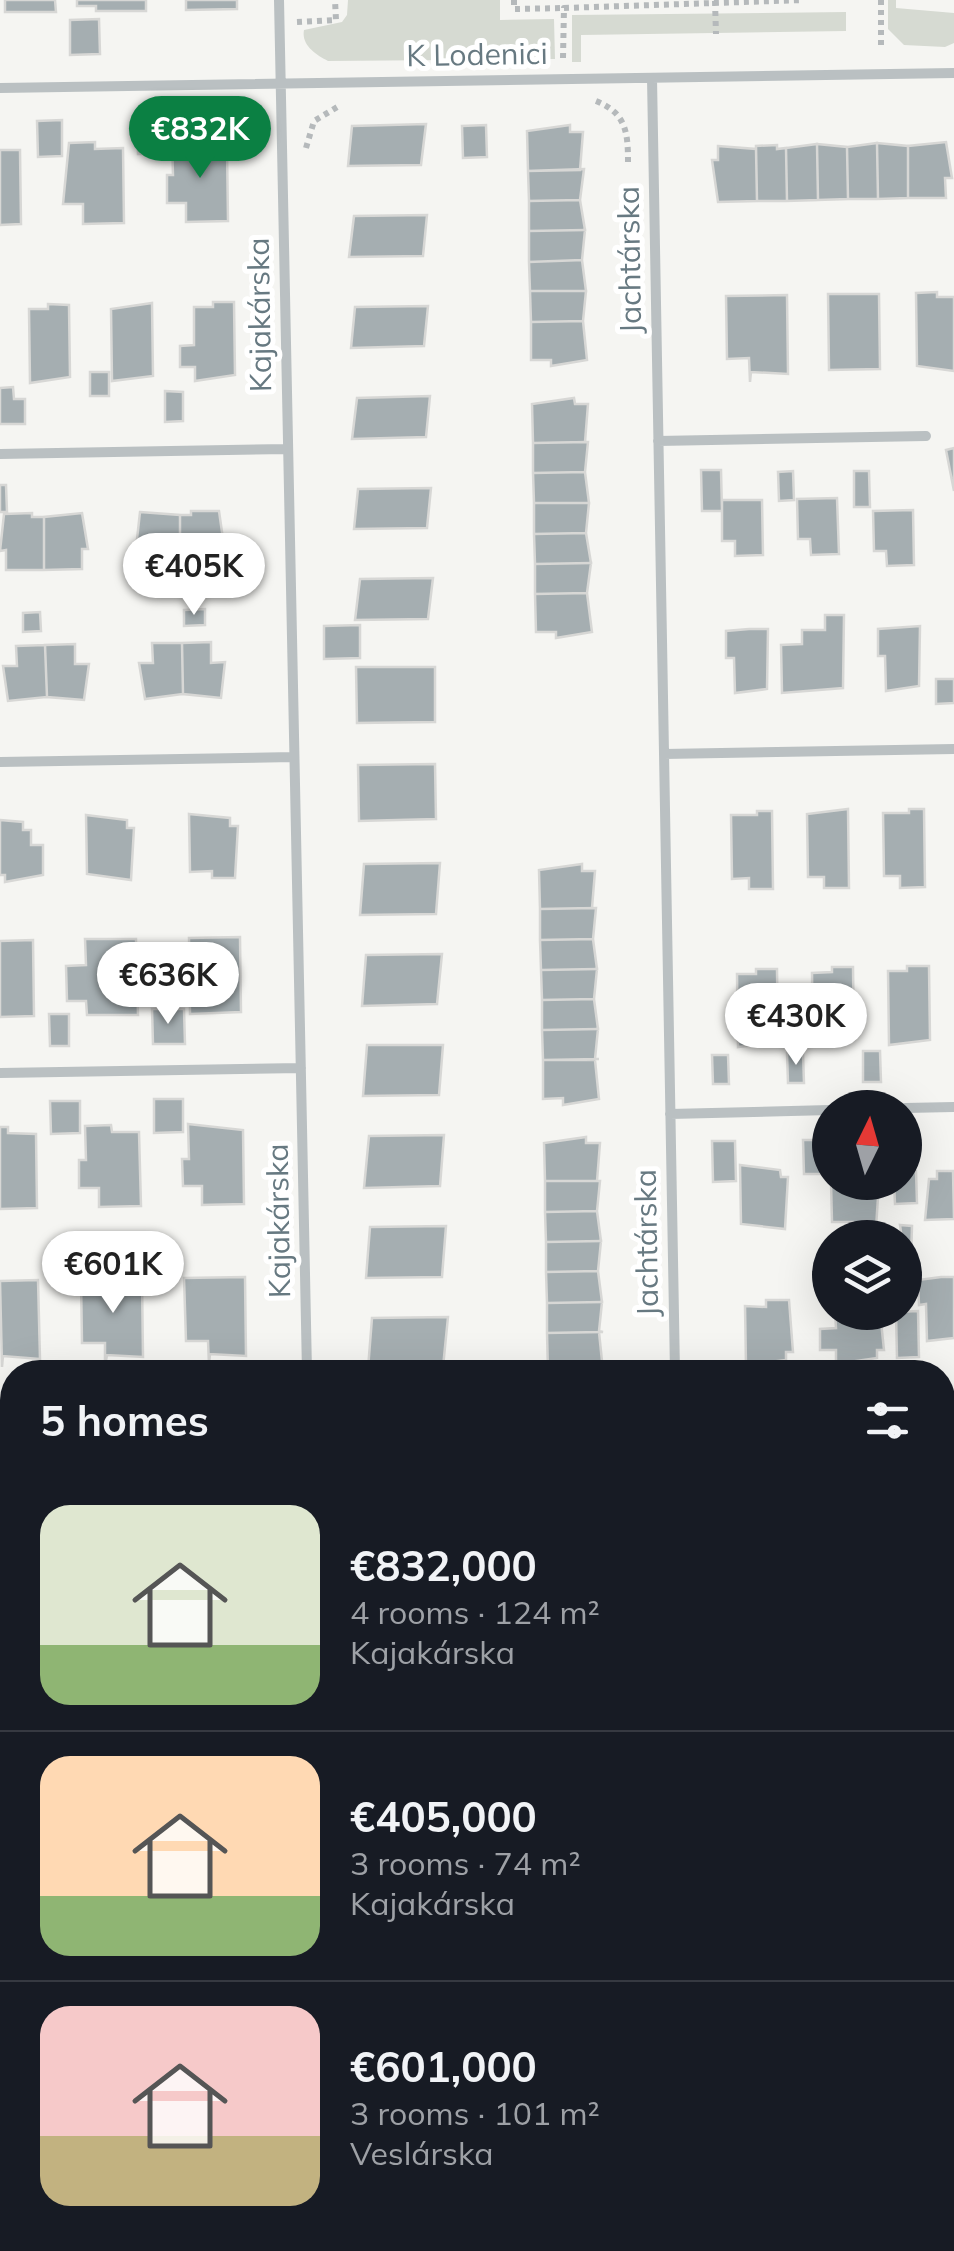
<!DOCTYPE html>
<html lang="en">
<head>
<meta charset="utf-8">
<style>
	body { margin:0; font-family:Mulish,sans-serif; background:#242831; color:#f1f3f6; height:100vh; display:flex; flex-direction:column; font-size:38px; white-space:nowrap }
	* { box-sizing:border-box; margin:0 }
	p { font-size:32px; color:#9ea1a6 }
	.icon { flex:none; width:55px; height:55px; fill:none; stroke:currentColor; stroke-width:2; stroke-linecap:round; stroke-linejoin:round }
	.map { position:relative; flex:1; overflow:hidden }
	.details { position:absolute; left:0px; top:1360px; width:955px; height:892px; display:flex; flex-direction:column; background:#171b24; border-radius:40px 40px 0 0; box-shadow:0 10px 40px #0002 }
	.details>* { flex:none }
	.needle { width:65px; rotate:5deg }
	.tools { position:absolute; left:812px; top:1090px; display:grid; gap:20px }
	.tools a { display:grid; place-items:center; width:110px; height:110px; border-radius:50%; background:#171b24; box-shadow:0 10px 40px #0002; font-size:50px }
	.price { position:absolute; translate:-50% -85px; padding:0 22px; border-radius:35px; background:#fff; color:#222; font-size:32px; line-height:65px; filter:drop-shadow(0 2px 5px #0008) }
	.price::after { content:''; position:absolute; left:50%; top:60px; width:30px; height:22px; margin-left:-15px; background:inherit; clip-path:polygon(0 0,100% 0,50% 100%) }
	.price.current { background:#0b8043; color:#fff }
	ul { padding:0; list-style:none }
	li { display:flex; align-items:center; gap:30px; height:250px; padding:0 40px }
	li+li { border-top:2px solid #363941 }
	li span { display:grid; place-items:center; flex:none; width:280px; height:200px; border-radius:30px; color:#555 }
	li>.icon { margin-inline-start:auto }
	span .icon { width:120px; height:120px; fill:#fffc; stroke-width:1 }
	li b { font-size:42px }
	h2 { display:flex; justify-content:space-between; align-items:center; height:120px; padding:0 40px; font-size:42px }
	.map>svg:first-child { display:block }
</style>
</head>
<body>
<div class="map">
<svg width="954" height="2251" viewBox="0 0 954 2251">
	<rect width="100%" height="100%" fill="#f5f5f2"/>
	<path fill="#d6dad2" d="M 348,0 L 500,0 L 500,20 L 554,19 L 555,59 L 328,61 C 316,55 301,45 304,30 L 342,22 L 347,15 Z
		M 888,0 L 896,0 L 896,8 L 954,13 L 954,43 L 945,47 L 904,45 L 888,29 Z
		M 846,12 L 846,31 L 581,35 L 581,62 L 572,62 L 572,15 Z
		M 954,1957 L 954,2251 L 738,2251 L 739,2240 L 942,2240 L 942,1959 Z"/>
	<path fill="#a5aeb1" stroke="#d7d7d5" stroke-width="2.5" d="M 5,0 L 55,0 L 56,12 L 5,12 Z
		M 77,0 L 146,0 L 146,11 L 96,11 L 96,6 L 77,6 Z
		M 186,0 L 237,0 L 237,9 L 186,10 Z
		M 99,19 L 100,54 L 70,55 L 70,20 Z
		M 137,117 L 167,117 L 167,154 L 138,154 Z
		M 62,120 L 62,156 L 38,157 L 37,121 Z
		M 426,124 L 421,165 L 348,166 L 352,126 Z
		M 486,125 L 487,157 L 463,158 L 462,126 Z
		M 570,125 L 570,132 L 583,132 L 580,170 L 528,171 L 527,131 Z
		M 199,140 L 198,147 L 227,147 L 228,221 L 186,222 L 186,203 L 167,203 L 167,175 L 173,175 L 172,141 Z
		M 95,142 L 95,149 L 123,148 L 124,223 L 83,224 L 83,204 L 63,204 L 69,143 Z
		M 946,142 L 952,178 L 945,178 L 946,198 L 908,198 L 908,146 Z
		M 877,143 L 908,146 L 908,198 L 878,199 Z
		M 877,143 L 878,199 L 848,199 L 847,147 Z
		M 817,144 L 847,147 L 848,199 L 818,200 Z
		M 817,144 L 818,200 L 787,201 L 786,148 Z
		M 777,145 L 777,149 L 786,148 L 787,201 L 757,201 L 756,146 Z
		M 718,146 L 756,149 L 757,201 L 718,202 L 712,160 L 718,160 Z
		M 0,150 L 20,150 L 21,224 L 0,225 Z
		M 584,169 L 580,200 L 529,201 L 528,171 Z
		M 580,200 L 585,230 L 529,231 L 529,201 Z
		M 427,215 L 423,256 L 349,257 L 354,216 Z
		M 585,230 L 582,260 L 529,262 L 529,231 Z
		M 582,260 L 586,291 L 530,291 L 529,262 Z
		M 530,291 L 586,291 L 583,321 L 531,322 Z
		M 937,292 L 937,297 L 954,297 L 954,371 L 917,366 L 916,293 Z
		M 828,294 L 879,294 L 880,369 L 829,370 Z
		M 787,295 L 788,374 L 751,372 L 750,382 L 749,358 L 727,359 L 726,296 Z
		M 213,302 L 234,302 L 235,375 L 195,381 L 195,367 L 180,367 L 180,346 L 194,345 L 194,307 L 213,307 Z
		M 152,303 L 153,376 L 112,381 L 111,309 Z
		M 48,304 L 69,305 L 70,377 L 30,383 L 29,309 L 48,309 Z
		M 428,306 L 424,346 L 351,348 L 355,307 Z
		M 583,321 L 587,360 L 551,366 L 551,360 L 531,360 L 531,322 Z
		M 90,372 L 109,372 L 109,396 L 90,396 Z
		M 13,387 L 14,399 L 25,399 L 25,424 L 0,424 L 0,388 Z
		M 165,391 L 183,392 L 183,421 L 165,422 Z
		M 430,396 L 426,437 L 352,439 L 357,398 Z
		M 574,398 L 575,404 L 588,404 L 585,442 L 533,443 L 532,404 Z
		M 588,442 L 585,472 L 533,473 L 533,443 Z
		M 954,448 L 954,491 L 946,450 Z
		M 701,470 L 721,470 L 722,511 L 702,511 Z
		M 793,471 L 794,500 L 779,501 L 778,472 Z
		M 854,471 L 869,471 L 870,507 L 854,507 Z
		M 585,472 L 589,503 L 534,503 L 533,473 Z
		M 0,485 L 6,485 L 7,512 L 0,512 Z
		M 431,488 L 427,528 L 354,529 L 358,489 Z
		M 837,498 L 839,554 L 811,555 L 810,539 L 798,539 L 797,499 Z
		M 722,500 L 762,500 L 763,555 L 735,556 L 735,541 L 722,541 Z
		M 534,503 L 589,503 L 586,533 L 534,534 Z
		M 913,510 L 914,565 L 887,566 L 886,551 L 874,551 L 873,511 Z
		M 191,511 L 219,511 L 224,546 L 218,550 L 231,550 L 232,571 L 218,572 L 218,566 L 180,567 L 180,515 L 191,515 Z
		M 140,512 L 180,515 L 180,567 L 143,568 L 142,548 L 136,548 Z
		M 32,513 L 32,517 L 44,517 L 44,570 L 6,570 L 6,550 L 0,551 L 4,514 Z
		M 82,513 L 88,549 L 82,549 L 82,569 L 44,570 L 44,517 Z
		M 586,533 L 591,563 L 535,564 L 534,534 Z
		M 591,563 L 587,593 L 535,594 L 535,564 Z
		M 433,578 L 428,619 L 355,620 L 360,579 Z
		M 587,593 L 592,632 L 556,638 L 556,632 L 536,632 L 535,594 Z
		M 205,609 L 205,625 L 184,626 L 184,610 Z
		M 40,612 L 41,631 L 23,632 L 23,613 Z
		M 825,615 L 844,615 L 843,688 L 782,693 L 781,645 L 802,644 L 802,630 L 825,630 Z
		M 360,625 L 360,658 L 324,659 L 324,626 Z
		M 920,626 L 919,686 L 886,691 L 885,656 L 878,656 L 878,629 Z
		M 749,629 L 768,629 L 767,689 L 735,693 L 734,658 L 726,658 L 726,631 Z
		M 211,642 L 211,663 L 225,662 L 221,698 L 183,694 L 182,643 Z
		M 152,643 L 182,643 L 183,694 L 145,699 L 139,663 L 153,663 Z
		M 75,644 L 75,664 L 89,664 L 84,700 L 47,697 L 45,645 Z
		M 45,645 L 47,697 L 8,701 L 3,666 L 17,666 L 16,646 Z
		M 356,667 L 435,667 L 435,722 L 357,723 Z
		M 936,679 L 954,679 L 954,703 L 936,704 Z
		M 435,764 L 436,819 L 359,821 L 358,765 Z
		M 848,809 L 849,888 L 824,888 L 824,877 L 808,877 L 807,814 Z
		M 909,809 L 924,809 L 925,887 L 900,888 L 900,876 L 884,876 L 883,813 L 909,813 Z
		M 757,811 L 772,811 L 773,889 L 749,889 L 749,878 L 732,879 L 731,815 L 757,815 Z
		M 189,814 L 230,818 L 230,826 L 238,826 L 235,878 L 212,878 L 212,871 L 190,872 Z
		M 86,815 L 127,820 L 127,828 L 134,828 L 131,880 L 87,874 Z
		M 0,820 L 23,822 L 23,830 L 31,830 L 31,845 L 43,845 L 43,875 L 5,882 L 5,875 L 0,875 Z
		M 440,863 L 436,914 L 360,915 L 364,864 Z
		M 582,864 L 582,871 L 595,871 L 592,908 L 540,909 L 539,870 Z
		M 596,908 L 593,939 L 540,940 L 540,909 Z
		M 240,937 L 241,1012 L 190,1014 L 189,938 Z
		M 85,939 L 136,939 L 138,1015 L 87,1015 L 86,1001 L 67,1001 L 66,966 L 86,965 Z
		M 593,939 L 597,969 L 541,970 L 540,940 Z
		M 33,940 L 34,1016 L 0,1017 L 0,941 Z
		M 442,954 L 437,1004 L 362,1006 L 366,955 Z
		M 907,966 L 929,966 L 930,1040 L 889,1045 L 888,971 L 907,971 Z
		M 832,967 L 853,967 L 854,1040 L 813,1046 L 812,973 L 832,972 Z
		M 597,969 L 594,999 L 542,1000 L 541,970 Z
		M 756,969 L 777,969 L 778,1042 L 738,1047 L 737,974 L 756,974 Z
		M 594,999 L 598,1029 L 542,1030 L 542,1000 Z
		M 152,1009 L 184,1009 L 185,1044 L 153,1044 Z
		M 49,1014 L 69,1014 L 69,1046 L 50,1046 Z
		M 598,1029 L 595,1059 L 599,1059 L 543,1060 L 542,1030 Z
		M 367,1045 L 443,1045 L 439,1095 L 363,1096 Z
		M 863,1051 L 880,1051 L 881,1082 L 863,1082 Z
		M 787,1053 L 803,1053 L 804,1083 L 788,1083 Z
		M 712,1055 L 728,1055 L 729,1084 L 713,1084 Z
		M 543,1060 L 595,1060 L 599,1099 L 563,1105 L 563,1098 L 543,1099 Z
		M 154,1099 L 183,1099 L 183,1132 L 154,1133 Z
		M 50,1101 L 80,1101 L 80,1133 L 51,1134 Z
		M 188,1124 L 243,1130 L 244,1204 L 202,1205 L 202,1186 L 183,1186 L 182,1159 L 189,1159 Z
		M 111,1125 L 112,1132 L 139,1132 L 141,1206 L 99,1207 L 99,1188 L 79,1188 L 79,1160 L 86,1160 L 85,1126 Z
		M 0,1127 L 8,1127 L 8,1133 L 36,1134 L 37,1208 L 0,1209 Z
		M 444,1135 L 440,1186 L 364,1188 L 369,1136 Z
		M 586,1137 L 586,1143 L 600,1143 L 597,1181 L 545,1181 L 544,1143 Z
		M 803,1140 L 825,1140 L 826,1174 L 804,1174 Z
		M 712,1141 L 735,1141 L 736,1181 L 713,1182 Z
		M 740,1165 L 780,1170 L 781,1177 L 788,1177 L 785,1229 L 741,1224 Z
		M 905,1170 L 916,1171 L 917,1203 L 895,1204 L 894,1182 L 905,1182 Z
		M 937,1171 L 953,1171 L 954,1219 L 925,1220 L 929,1179 L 937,1179 Z
		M 545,1181 L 600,1181 L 597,1211 L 545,1212 Z
		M 831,1182 L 879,1182 L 876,1228 L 853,1229 L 853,1222 L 832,1222 Z
		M 597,1211 L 601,1241 L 546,1242 L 545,1212 Z
		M 900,1225 L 912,1226 L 911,1260 L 905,1260 Z
		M 446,1226 L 442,1277 L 366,1278 L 370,1227 Z
		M 601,1241 L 598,1271 L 546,1272 L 546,1242 Z
		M 598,1271 L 602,1302 L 547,1303 L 546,1272 Z
		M 245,1277 L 246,1356 L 210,1354 L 209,1364 L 208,1341 L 186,1341 L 184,1278 Z
		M 941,1277 L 954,1277 L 954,1338 L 927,1341 L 926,1304 L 919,1305 L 918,1280 Z
		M 142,1279 L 143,1357 L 107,1355 L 105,1366 L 105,1343 L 82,1343 L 81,1280 Z
		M 38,1280 L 40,1359 L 3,1356 L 2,1367 L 0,1281 Z
		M 766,1300 L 789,1300 L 793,1352 L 786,1352 L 786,1360 L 746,1365 L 745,1306 L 766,1307 Z
		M 602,1302 L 599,1331 L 603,1332 L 547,1333 L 547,1303 Z
		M 918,1311 L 919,1357 L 897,1358 L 896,1312 Z
		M 835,1312 L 880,1312 L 884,1350 L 877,1350 L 877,1358 L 836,1364 L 836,1350 L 820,1350 L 820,1329 L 836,1328 Z
		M 448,1317 L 443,1367 L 368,1369 L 372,1318 Z
		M 599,1332 L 603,1371 L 548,1371 L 547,1333 Z
		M 182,1367 L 182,1372 L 158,1372 L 158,1368 Z
		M 12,1500 L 12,1576 L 0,1576 L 0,1501 Z"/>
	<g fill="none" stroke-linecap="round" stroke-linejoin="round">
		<path stroke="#b5b9bb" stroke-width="6" stroke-dasharray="5 5" stroke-linecap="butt" d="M 514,0 L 514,9 L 564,8
			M 881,0 L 881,50
			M 715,1 L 716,34
			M 297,22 L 336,20 L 335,0
			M 563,58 L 564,8 L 803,0
			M 596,101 C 626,113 628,132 628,162
			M 306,148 L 314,121 L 339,106"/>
		<path stroke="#bac0c2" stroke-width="8" d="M 942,1534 L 954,1533
			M 942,1864 L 954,1863"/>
		<path stroke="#bac0c2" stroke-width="10" d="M 279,0 L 307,1372
			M 652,78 L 675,1372
			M 0,88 L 954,73
			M 658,441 L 926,436
			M 0,454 L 288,449
			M 664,754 L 954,749
			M 0,762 L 294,757
			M 0,1073 L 301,1068
			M 905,1108 L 954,1107
			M 670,1114 L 830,1110
			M 942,1416 L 954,1416
			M 0,1435 L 12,1435
			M 942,1476 L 954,1439
			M 797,2251 L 800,2240"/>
	</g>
	<g text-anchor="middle" stroke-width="10" stroke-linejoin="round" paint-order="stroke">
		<g font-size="30" fill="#677981" stroke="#fff">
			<text transform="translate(477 55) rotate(-1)" y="10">K Lodenici</text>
			<text transform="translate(630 260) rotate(-91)" y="10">Jachtárska</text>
			<text transform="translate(260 315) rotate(-91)" y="10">Kajakárska</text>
			<text transform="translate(279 1221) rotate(-91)" y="10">Kajakárska</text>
			<text transform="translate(647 1243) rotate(-91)" y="10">Jachtárska</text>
		</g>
	</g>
</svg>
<div class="tools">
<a><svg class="needle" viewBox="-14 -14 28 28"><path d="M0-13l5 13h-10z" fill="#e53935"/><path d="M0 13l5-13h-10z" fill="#9ea1a6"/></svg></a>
<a><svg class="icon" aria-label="layers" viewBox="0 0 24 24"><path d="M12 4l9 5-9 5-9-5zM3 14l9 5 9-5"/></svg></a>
</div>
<b class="price current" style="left:200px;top:181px">€832K</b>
<b class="price" style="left:194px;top:618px">€405K</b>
<b class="price" style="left:168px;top:1027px">€636K</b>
<b class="price" style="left:796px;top:1068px">€430K</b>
<b class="price" style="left:113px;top:1316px">€601K</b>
<section class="details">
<h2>5 homes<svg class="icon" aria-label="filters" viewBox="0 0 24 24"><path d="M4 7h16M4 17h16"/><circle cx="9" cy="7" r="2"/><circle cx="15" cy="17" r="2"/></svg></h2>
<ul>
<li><span style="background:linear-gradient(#dfe7d0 70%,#8fb573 0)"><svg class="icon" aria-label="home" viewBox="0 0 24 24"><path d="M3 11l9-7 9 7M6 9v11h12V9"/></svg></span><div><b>€832,000</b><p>4 rooms · 124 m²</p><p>Kajakárska</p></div></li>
<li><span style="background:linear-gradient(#ffd9b3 70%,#8fb573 0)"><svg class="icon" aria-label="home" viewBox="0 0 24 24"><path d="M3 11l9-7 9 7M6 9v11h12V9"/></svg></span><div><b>€405,000</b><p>3 rooms · 74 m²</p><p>Kajakárska</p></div></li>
<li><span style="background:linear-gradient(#f6c9c9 65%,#c2b280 0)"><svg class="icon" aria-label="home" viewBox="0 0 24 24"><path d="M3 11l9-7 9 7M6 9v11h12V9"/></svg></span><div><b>€601,000</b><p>3 rooms · 101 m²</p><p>Veslárska</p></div></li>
</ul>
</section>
</div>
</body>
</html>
